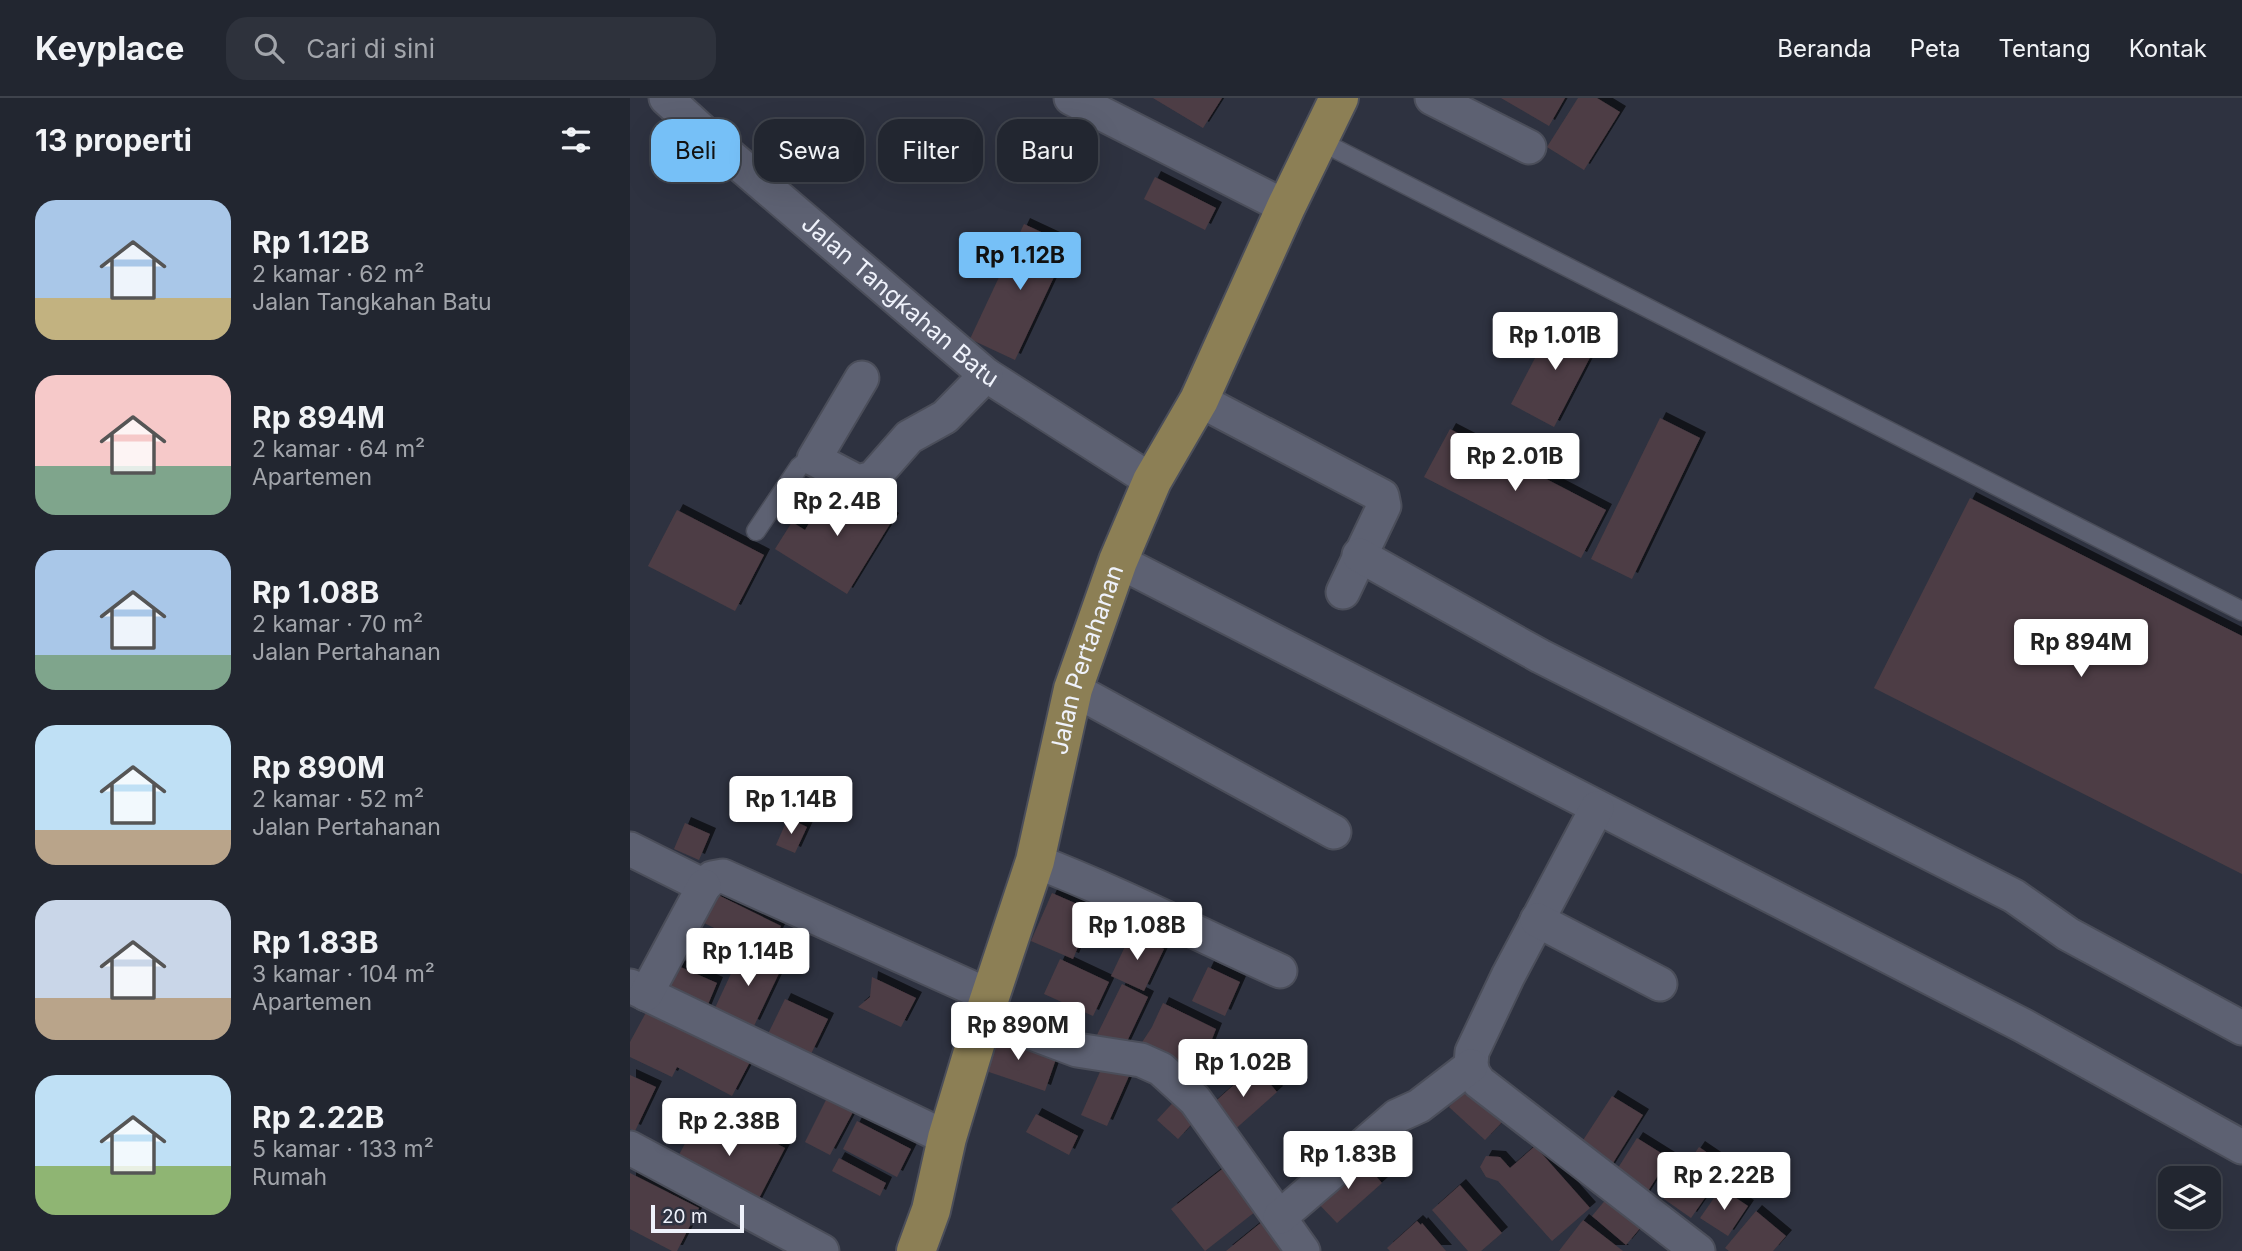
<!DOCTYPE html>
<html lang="id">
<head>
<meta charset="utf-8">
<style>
	body { margin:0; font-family:Inter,sans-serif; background:#2e323c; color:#f1f3f6; height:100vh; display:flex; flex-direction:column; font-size:26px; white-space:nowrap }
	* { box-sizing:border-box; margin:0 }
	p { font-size:23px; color:#a2a5ab }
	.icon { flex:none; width:38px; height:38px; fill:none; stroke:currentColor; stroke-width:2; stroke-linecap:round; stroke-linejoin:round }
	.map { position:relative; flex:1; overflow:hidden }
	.sheet { display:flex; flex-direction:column; background:#222630; width:630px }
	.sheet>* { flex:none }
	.guide { position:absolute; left:21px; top:21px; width:665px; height:63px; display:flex; gap:14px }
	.fabs { position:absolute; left:1528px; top:1068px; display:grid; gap:14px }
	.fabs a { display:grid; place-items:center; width:63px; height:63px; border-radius:14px; background:#222630; box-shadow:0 7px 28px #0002,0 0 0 2px #3f434c; font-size:35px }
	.scale { position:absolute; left:21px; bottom:18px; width:93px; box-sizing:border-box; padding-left:7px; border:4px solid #eff2fb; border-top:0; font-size:19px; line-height:24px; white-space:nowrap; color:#eff2fb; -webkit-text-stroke:5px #2e3240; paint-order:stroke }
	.price { position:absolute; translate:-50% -60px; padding:0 16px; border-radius:7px; background:#fff; color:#222; font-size:23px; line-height:46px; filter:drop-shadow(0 2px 4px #0008) }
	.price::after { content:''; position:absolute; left:50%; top:42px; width:21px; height:16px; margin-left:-10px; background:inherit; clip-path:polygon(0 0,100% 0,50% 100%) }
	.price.on { background:#76c0f7; color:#111 }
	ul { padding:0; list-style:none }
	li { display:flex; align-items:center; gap:21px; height:175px; padding:0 35px }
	li span { display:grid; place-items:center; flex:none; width:196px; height:140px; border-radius:21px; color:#555 }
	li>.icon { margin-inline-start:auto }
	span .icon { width:84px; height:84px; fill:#fffc; stroke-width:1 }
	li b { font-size:30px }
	h2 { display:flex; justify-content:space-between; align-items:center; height:84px; padding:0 35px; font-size:30px }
	.chip { padding:0 24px; border-radius:21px; background:#222630; box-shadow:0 7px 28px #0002,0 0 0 2px #3f434c; font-size:24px; line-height:63px }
	.chip.on { background:#76c0f7; color:#111 }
	header { display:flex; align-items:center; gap:42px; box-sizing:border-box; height:98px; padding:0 35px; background:#222630; border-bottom:2px solid #3f434c }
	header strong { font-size:33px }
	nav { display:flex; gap:38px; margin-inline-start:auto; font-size:24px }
	.search { width:490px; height:63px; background:#2e323c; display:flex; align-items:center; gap:18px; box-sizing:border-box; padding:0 24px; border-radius:21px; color:#a2a5ab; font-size:26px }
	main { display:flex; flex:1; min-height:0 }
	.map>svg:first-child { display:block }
</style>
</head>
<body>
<header>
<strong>Keyplace</strong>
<div class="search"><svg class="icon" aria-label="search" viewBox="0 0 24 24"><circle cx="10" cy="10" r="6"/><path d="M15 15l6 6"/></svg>Cari di sini</div>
<nav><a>Beranda</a><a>Peta</a><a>Tentang</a><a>Kontak</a></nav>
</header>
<main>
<section class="sheet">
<h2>13 properti<svg class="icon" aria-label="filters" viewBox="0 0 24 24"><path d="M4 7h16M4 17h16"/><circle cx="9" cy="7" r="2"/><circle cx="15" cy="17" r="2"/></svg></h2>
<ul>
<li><span style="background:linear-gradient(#a9c7e8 70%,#c2b280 0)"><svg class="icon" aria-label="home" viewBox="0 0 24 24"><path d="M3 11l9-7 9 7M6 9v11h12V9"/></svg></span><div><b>Rp 1.12B</b><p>2 kamar · 62 m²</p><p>Jalan Tangkahan Batu</p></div></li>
<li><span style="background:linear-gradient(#f6c9c9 65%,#7fa58c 0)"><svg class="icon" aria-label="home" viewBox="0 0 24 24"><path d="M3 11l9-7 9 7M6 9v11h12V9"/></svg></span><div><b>Rp 894M</b><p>2 kamar · 64 m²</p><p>Apartemen</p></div></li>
<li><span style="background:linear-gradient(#a9c7e8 75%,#7fa58c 0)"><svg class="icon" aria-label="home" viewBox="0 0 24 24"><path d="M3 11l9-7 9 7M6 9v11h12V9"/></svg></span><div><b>Rp 1.08B</b><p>2 kamar · 70 m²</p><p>Jalan Pertahanan</p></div></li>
<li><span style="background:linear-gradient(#bfe0f5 75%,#b9a48a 0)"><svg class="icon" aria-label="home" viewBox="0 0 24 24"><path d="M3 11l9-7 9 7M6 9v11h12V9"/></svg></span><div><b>Rp 890M</b><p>2 kamar · 52 m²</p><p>Jalan Pertahanan</p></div></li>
<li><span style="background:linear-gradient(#c9d6e8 70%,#b9a48a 0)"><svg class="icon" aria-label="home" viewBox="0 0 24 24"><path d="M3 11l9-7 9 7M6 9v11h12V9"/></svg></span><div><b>Rp 1.83B</b><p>3 kamar · 104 m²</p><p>Apartemen</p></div></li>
<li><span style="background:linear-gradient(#bfe0f5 65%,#8fb573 0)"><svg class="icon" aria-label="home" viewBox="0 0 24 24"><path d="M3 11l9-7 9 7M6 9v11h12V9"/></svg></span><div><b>Rp 2.22B</b><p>5 kamar · 133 m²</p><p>Rumah</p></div></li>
</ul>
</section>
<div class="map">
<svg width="1612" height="1153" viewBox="0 0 1612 1153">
	<defs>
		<filter id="shadow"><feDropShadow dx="6" dy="-6" stdDeviation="0" flood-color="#0009"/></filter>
	</defs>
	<rect width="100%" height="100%" fill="#2e3240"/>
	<path fill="#4e3d44" filter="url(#shadow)" d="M 523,0 L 592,0 L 573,30 Z
		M 871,0 L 935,0 L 919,28 Z
		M 948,0 L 967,0 L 990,14 L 954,72 L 917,49 Z
		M 525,79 L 586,110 L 575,132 L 514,101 Z
		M 394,126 L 439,147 L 385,262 L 340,241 Z
		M 926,220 L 969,242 L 924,329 L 881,306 Z
		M 1030,320 L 1070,340 L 1002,481 L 961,461 Z
		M 820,331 L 976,412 L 951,460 L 794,379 Z
		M 204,384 L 263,421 L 217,496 L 145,451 L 162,424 L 175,432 Z
		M 1340,400 L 1612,538 L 1612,776 L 1244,590 Z
		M 47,412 L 134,457 L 105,513 L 18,468 Z
		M 158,720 L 177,729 L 165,755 L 146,747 Z
		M 55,725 L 80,736 L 69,762 L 44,751 Z
		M 82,794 L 151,828 L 137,856 L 68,822 Z
		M 422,795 L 463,813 L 443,861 L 401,843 Z
		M 501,836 L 534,851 L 514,893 L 481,878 Z
		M 112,852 L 151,871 L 124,928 L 85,910 Z
		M 430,861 L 479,884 L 463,918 L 414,896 Z
		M 46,867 L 87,885 L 74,916 L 33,899 Z
		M 578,869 L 610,884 L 595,918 L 562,903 Z
		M 242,879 L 286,900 L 271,929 L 228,909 L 240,899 Z
		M 492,886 L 518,899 L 493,952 L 466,939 Z
		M 155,901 L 198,921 L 181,956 L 138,936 Z
		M 533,905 L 586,931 L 570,972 L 509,949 L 522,929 Z
		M 19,909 L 121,962 L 102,998 L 47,969 L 42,979 L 0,959 L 0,944 Z
		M 362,936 L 427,958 L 415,993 L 350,971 Z
		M 473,967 L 499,978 L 477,1028 L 451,1017 Z
		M 625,968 L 647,994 L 602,1034 L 579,1009 Z
		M 0,977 L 26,989 L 5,1033 L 0,1031 Z
		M 838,988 L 875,1021 L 855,1042 L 819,1009 Z
		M 549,998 L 570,1017 L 548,1041 L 527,1022 Z
		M 982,998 L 1013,1017 L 978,1073 L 946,1053 Z
		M 197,1000 L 223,1014 L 200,1057 L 175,1044 Z
		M 75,1008 L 155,1050 L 123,1112 L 42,1070 Z
		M 406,1016 L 448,1038 L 439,1057 L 396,1034 Z
		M 227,1023 L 281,1051 L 267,1079 L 213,1051 Z
		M 1007,1040 L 1039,1060 L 1013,1101 L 981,1081 Z
		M 905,1048 L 960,1110 L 922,1143 L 868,1083 L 856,1079 L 850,1069 L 856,1058 L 870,1059 L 880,1070 Z
		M 1069,1049 L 1097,1068 L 1061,1120 L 1034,1101 Z
		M 209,1060 L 256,1085 L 250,1098 L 202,1073 Z
		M 730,1060 L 752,1085 L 707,1125 L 684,1101 Z
		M 596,1068 L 630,1110 L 575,1153 L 541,1111 Z
		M 0,1075 L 69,1110 L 47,1153 L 42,1153 L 0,1131 Z
		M 830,1087 L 872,1135 L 851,1153 L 838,1153 L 802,1112 Z
		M 1091,1090 L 1118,1108 L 1098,1138 L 1070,1120 Z
		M 983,1093 L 1017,1122 L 996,1147 L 962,1118 Z
		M 1126,1113 L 1156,1138 L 1143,1153 L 1099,1153 L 1095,1150 Z
		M 953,1122 L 993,1153 L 929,1153 Z
		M 633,1123 L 655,1153 L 596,1153 Z
		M 787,1123 L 791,1127 L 792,1125 L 816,1153 L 760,1153 L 757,1150 Z"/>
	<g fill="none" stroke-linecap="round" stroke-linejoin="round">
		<g stroke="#4b4e5a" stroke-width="21">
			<path id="service" d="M 688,42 L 1612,513
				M 126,433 L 169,369 L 179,361 L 184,361"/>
		</g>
		<g stroke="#4b4e5a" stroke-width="37">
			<g id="minor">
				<path id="s1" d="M 36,0 L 94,53 L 356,277 L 522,383"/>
				<path d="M 441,0 L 656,109"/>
				<path d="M 802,0 L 899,49"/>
				<path d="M 232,280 L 184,361 L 228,384 L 243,380 L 279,339 L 315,319 L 356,277"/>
				<path d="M 569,302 L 752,398 L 754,408 L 713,494"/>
				<path d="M 729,457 L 910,558 L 1384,798 L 1438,836 L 1612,930"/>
				<path d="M 488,463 L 1394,928 L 1612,1049"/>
				<path d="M 443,591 L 704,734"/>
				<path d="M 967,710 L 878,878 L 842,954 L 841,966 L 843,975 L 849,984 L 1068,1153"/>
				<path d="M 0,751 L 74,788 L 82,780 L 93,778 L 360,898"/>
				<path d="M 405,763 C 488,795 568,836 650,873"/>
				<path d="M 907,822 L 1030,886"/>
				<path d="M 0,888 L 317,1040"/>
				<path d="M 16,896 L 74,788"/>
				<path d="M 354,917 L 447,952 L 511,962 L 531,971 L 565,1002 L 673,1153"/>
				<path d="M 0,1050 L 192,1153"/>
				<path d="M 650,1119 L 767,1018 L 789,1008 L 841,968"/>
			</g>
		</g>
		<g stroke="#4b4e5a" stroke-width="42">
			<g id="primary">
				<path id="s2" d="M 286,1153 L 301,1112 L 317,1040 L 354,917 L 405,763 L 443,591 L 488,463 L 522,383 L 569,302 L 656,109 L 709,0"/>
			</g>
		</g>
		<use href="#service" stroke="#5d6172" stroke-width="18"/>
		<use href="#minor" stroke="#5d6172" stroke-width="33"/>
		<use href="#primary" stroke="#8c7f55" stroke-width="38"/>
	</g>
	<g text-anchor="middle" stroke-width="7" stroke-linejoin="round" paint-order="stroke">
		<g font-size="24" fill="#eff2fb" stroke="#2e3240">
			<text dy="8" stroke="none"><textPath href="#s1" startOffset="310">Jalan Tangkahan Batu</textPath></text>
			<text dy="8" stroke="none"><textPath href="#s2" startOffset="616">Jalan Pertahanan</textPath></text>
		</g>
	</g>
</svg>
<div class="fabs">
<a><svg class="icon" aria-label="layers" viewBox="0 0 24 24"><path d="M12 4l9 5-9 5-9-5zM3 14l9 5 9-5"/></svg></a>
</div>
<div class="scale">20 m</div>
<b class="price on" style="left:390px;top:194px">Rp 1.12B</b>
<b class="price" style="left:925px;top:274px">Rp 1.01B</b>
<b class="price" style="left:885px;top:395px">Rp 2.01B</b>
<b class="price" style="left:207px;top:440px">Rp 2.4B</b>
<b class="price" style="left:1451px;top:581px">Rp 894M</b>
<b class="price" style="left:161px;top:738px">Rp 1.14B</b>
<b class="price" style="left:507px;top:864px">Rp 1.08B</b>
<b class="price" style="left:118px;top:890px">Rp 1.14B</b>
<b class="price" style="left:388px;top:964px">Rp 890M</b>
<b class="price" style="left:613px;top:1001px">Rp 1.02B</b>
<b class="price" style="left:99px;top:1060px">Rp 2.38B</b>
<b class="price" style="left:718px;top:1093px">Rp 1.83B</b>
<b class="price" style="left:1094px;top:1114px">Rp 2.22B</b>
<div class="guide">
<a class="chip on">Beli</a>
<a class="chip">Sewa</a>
<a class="chip">Filter</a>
<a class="chip">Baru</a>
</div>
</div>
</main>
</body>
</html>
